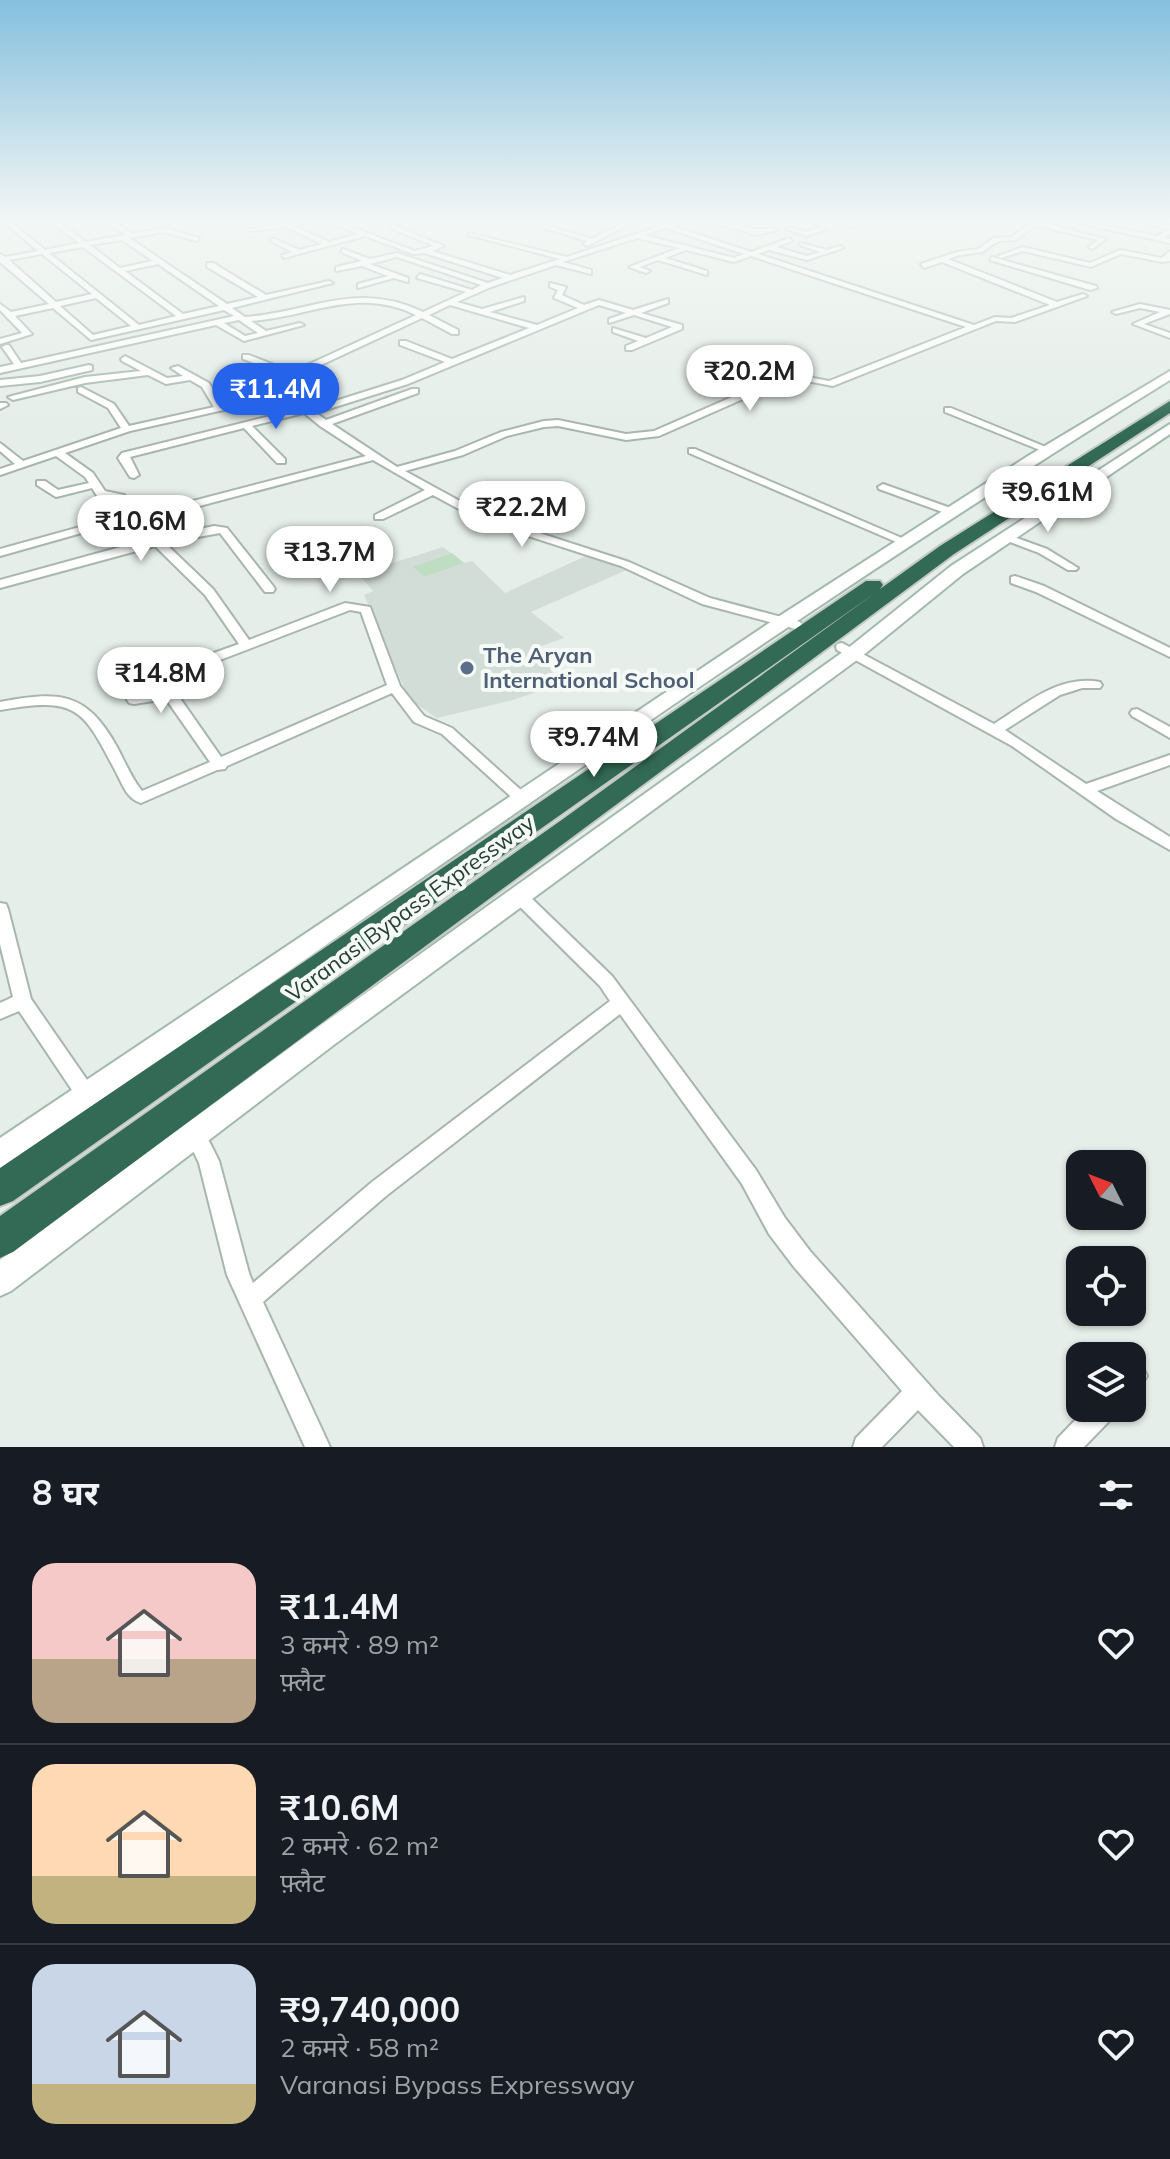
<!DOCTYPE html>
<html lang="hi">
<head>
<meta charset="utf-8">
<style>
	body { margin:0; font-family:Mulish,"Noto Sans Devanagari",sans-serif; background:#242831; color:#f1f3f6; height:100vh; display:flex; flex-direction:column; font-size:30px; white-space:nowrap }
	* { box-sizing:border-box; margin:0 }
	p { font-size:26px; color:#9ea1a6 }
	.icon { flex:none; width:44px; height:44px; fill:none; stroke:currentColor; stroke-width:2; stroke-linecap:round; stroke-linejoin:round }
	.map { position:relative; height:1447px; overflow:hidden }
	.panel { display:flex; flex-direction:column; background:#171b24; flex:1 }
	.panel>* { flex:none }
	.needle { width:52px; rotate:312deg }
	.fabs { position:absolute; left:1066px; top:1150px; display:grid; gap:16px }
	.fabs a { display:grid; place-items:center; width:80px; height:80px; border-radius:16px; background:#171b24; box-shadow:0 2px 6px #0004; font-size:40px }
	.price { position:absolute; translate:-50% -68px; padding:0 18px; border-radius:28px; background:#fff; color:#222; font-size:26px; line-height:52px; filter:drop-shadow(0 2px 4px #0008) }
	.price::after { content:''; position:absolute; left:50%; top:48px; width:24px; height:18px; margin-left:-12px; background:inherit; clip-path:polygon(0 0,100% 0,50% 100%) }
	.price.current { background:#2563eb; color:#fff }
	ul { padding:0; list-style:none }
	li { display:flex; align-items:center; gap:24px; height:200px; padding:0 32px }
	li+li { border-top:2px solid #363941 }
	li span { display:grid; place-items:center; flex:none; width:224px; height:160px; border-radius:24px; color:#555 }
	li>.icon { margin-inline-start:auto }
	span .icon { width:96px; height:96px; fill:#fffc; stroke-width:1 }
	li b { font-size:34px }
	h2 { display:flex; justify-content:space-between; align-items:center; height:96px; padding:0 32px; font-size:34px }
	.map>svg:first-child { display:block }
</style>
</head>
<body>
<div class="map">
<svg width="1170" height="1447" viewBox="0 0 1170 1447">
	<rect width="100%" height="100%" fill="#e5eee8"/>
	<path fill="#d3ddd7" d="M 443,547 L 464,563 L 472,561 L 505,593 L 590,554 L 631,568 L 531,612 L 564,638 L 541,646 L 557,685 L 513,700 L 437,718 L 409,699 L 364,595 L 373,591 L 358,574 Z"/>
	<path fill="#bfddc3" d="M 452,553 L 464,563 L 424,577 L 413,567 Z"/>
	<g fill="none" stroke-linecap="round" stroke-linejoin="round">
		<g stroke="#a8b6ae" stroke-width="4">
			<path id="street" d="M 5,223 L 12,223 L 45,250 L 79,243 L 53,223 L 60,223 L 86,242 L 125,235 L 109,223 L 116,223 L 132,234 L 163,228 L 199,238 L 197,241 L 163,232 L 129,238 L 227,304 L 258,297 L 207,267 L 207,263 L 213,263 L 266,295 L 329,281 L 333,283 L 232,308 L 245,317 C 311,312 357,280 423,312 L 466,292 L 417,278 L 420,274 L 472,290 L 481,285 L 397,257 L 370,264 L 408,278 L 408,282 L 394,278 L 358,288 L 358,284 L 388,276 L 362,266 L 336,271 L 336,267 L 362,261 L 341,252 L 343,249 L 370,259 L 397,253 L 488,283 L 503,278 L 424,253 L 413,254 L 365,236 L 284,258 L 282,255 L 292,252 L 271,241 L 271,239 L 275,239 L 299,250 L 322,244 L 286,227 L 251,231 L 248,229 L 288,223 L 307,223 L 294,226 L 329,242 L 358,234 L 333,223 L 341,223 L 415,251 L 434,246 L 390,228 L 392,225 L 444,246 L 432,251 L 510,275 L 560,259 L 469,235 L 469,233 L 567,257 L 669,223 L 678,223 L 672,226 L 751,252 L 790,238 L 792,241 L 776,247 L 807,256 L 820,252 L 800,245 L 800,243 L 827,250 L 840,246 L 843,248 L 807,260 L 769,250 L 758,254 L 974,325 L 995,317 L 1011,318 L 1050,305 L 942,262 L 924,268 L 921,264 L 957,252 L 978,249 L 994,238 L 1012,237 L 1031,223 L 1043,223 L 1106,239 L 1092,249 L 1089,247 L 1098,240 L 1036,225 L 1016,240 L 998,241 L 982,252 L 960,255 L 948,259 L 1057,302 L 1083,294 L 1087,296 L 1015,322 L 996,321 L 833,386 L 791,378 L 659,436 L 626,440 L 558,426 L 544,427 L 507,436 L 463,455 L 405,471 L 487,516 L 629,562 L 710,598 L 800,622 L 802,625 L 800,628 L 796,629 L 702,604 L 621,566 L 479,520 L 433,495 L 383,519 L 375,519 L 375,515 L 425,490 L 373,460 L 143,521 L 156,538 L 214,526 L 227,528 L 273,586 L 275,589 L 273,592 L 265,592 L 220,533 L 165,543 L 213,589 L 249,640 L 345,603 L 370,607 L 400,686 L 424,716 L 452,728 L 532,800 L 529,804 L 519,804 L 442,734 L 414,722 L 392,693 L 227,766 L 225,769 L 217,770 L 141,803 C 128,799 124,788 118,776 C 83,709 79,696 0,710 L 0,702 C 59,691 86,691 117,747 C 125,762 132,779 142,791 L 210,762 L 166,699 L 134,704 L 129,703 L 114,678 L 116,675 L 126,675 L 138,695 L 170,690 L 175,691 L 221,757 L 387,685 L 361,612 L 350,610 L 207,665 L 197,665 L 195,662 L 197,659 L 239,644 L 205,595 L 155,546 L 0,588 L 0,580 L 146,540 L 131,519 L 0,556 L 0,549 L 127,514 L 117,500 L 97,496 L 92,488 L 56,497 L 37,485 L 37,481 L 45,481 L 58,490 L 89,483 L 85,477 L 56,456 L 0,475 L 0,469 L 15,464 L 0,451 L 0,443 L 23,461 L 121,428 L 108,408 L 78,392 L 78,388 L 81,387 L 114,404 L 129,426 L 214,407 L 202,387 L 190,380 L 166,384 L 148,375 L 85,383 L 13,400 L 8,397 L 85,377 L 141,371 L 122,361 L 121,359 L 125,356 L 167,378 L 183,376 L 171,368 L 178,366 L 209,383 L 222,405 L 279,391 L 278,382 L 285,375 L 243,359 L 243,355 L 249,355 L 292,372 L 416,315 C 357,286 311,317 251,321 L 266,331 L 300,323 L 304,325 L 244,341 L 216,325 L 0,373 L 0,367 L 14,364 L 2,347 L 6,345 L 9,345 L 21,363 L 234,316 L 224,310 L 91,340 L 53,308 L 15,316 L 32,334 L 0,344 L 0,339 L 22,333 L 0,310 L 0,304 L 11,312 L 49,304 L 0,262 L 0,254 L 5,257 L 38,251 ZM 666,228 L 744,254 L 734,258 L 644,235 ZM 637,238 L 679,248 L 629,267 L 646,273 L 650,271 L 640,267 L 658,260 L 707,275 L 707,271 L 665,258 L 686,250 L 734,262 L 751,256 L 966,327 L 829,381 L 787,373 L 654,431 L 626,434 L 558,420 L 544,421 L 501,432 L 455,451 L 397,467 L 332,424 L 418,393 L 418,389 L 412,389 L 326,420 L 316,413 L 408,384 L 599,305 L 626,313 L 609,319 L 609,323 L 634,315 L 672,327 L 646,338 L 613,328 L 613,332 L 638,341 L 626,346 L 626,350 L 632,350 L 682,329 L 682,325 L 641,313 L 668,303 L 668,299 L 633,310 L 599,300 L 584,305 L 562,295 L 566,287 L 550,283 L 550,287 L 558,290 L 554,298 L 578,308 L 537,325 L 490,312 L 524,301 L 524,297 L 482,309 L 457,302 L 491,287 L 556,265 L 591,274 L 591,270 L 563,262 ZM 122,240 L 153,261 L 120,268 L 90,245 ZM 83,247 L 176,316 L 139,325 L 49,253 ZM 42,254 L 92,294 L 56,302 L 9,260 ZM 158,264 L 219,306 L 183,314 L 125,271 ZM 96,298 L 131,326 L 93,335 L 60,306 ZM 450,305 L 529,328 L 452,359 L 406,341 L 400,341 L 400,345 L 445,362 L 402,380 L 310,409 L 287,394 L 287,383 L 291,379 L 422,318 L 452,334 L 458,334 L 458,330 L 429,315 ZM 239,320 L 258,333 L 245,336 L 224,323 ZM 281,397 L 298,409 L 122,453 L 118,458 L 130,477 L 134,478 L 139,475 L 130,457 L 244,428 L 277,463 L 285,463 L 285,459 L 252,426 L 304,413 L 320,426 L 366,456 L 139,515 L 124,495 L 105,491 L 93,473 L 65,453 L 130,431 Z
				M 624,223 L 632,223 L 587,246 L 584,244 L 587,241 L 541,227 L 544,225 L 592,239 Z
				M 715,223 C 737,223 750,232 773,228 L 776,230 L 757,235 Z
				M 844,223 L 854,223 L 861,226 L 858,228 Z
				M 1079,223 L 1091,223 L 1157,236 L 1170,229 L 1170,234 L 1164,237 L 1170,239 L 1170,243 Z
				M 1147,223 L 1170,225 L 1170,229 L 1148,224 Z
				M 824,226 L 826,229 L 807,236 L 786,229 L 789,227 L 807,232 Z
				M 1023,247 L 1090,263 L 1120,250 L 1162,258 L 1170,251 L 1170,261 L 1162,262 L 1121,254 L 1091,267 L 1023,251 L 1001,258 L 998,256 Z
				M 992,257 L 1096,286 L 1097,288 L 1090,290 L 990,260 Z
				M 1140,304 L 1170,310 L 1170,314 L 1144,324 L 1170,333 L 1170,338 L 1133,324 L 1160,312 L 1140,308 L 1116,314 L 1112,312 Z
				M 89,365 L 92,366 L 92,370 L 40,382 L 0,386 L 0,380 L 40,376 Z
				M 0,403 L 6,403 L 8,405 L 0,409 Z
				M 945,408 L 951,408 L 1053,450 L 1045,452 L 945,412 Z
				M 689,449 L 695,449 L 911,542 L 905,545 L 901,544 L 689,453 Z
				M 883,484 L 956,510 L 957,512 L 956,514 L 948,514 L 879,489 L 878,487 Z
				M 1006,534 L 1047,549 L 1078,568 L 1076,570 L 1068,570 L 1039,553 L 1002,539 L 1002,535 Z
				M 1015,576 L 1044,586 L 1170,648 L 1170,657 L 1036,592 L 1011,583 L 1011,577 Z
				M 842,643 L 994,724 C 1026,704 1059,674 1100,682 L 1102,685 L 1100,688 L 1082,688 L 1060,695 L 1005,730 L 1086,784 L 1170,755 L 1170,765 L 1097,791 L 1170,837 L 1170,850 L 1116,819 L 1012,746 L 837,650 L 836,647 L 837,644 Z
				M 1137,709 L 1170,727 L 1170,738 L 1132,716 L 1130,713 L 1132,710 Z
				M 519,890 L 525,892 L 612,976 L 756,1170 L 785,1218 L 810,1251 L 939,1396 L 980,1438 L 983,1447 L 954,1447 L 918,1410 L 882,1447 L 853,1447 L 856,1438 L 902,1391 L 794,1267 L 769,1234 L 742,1184 L 620,1014 L 386,1196 L 263,1302 L 330,1447 L 305,1447 L 227,1275 L 199,1163 L 185,1134 L 188,1127 L 195,1125 L 202,1127 L 219,1161 L 249,1273 L 253,1283 L 372,1182 L 610,1001 L 600,986 L 513,900 L 511,896 L 513,892 Z
				M 0,903 L 6,904 L 8,909 L 31,999 L 94,1090 L 97,1096 L 94,1102 L 87,1105 L 80,1102 L 19,1011 L 0,1019 L 0,1003 L 13,997 L 0,944 Z
				M 1135,1364 L 1143,1368 L 1147,1376 L 1140,1387 L 1132,1391 L 1132,1365 Z
				M 1087,1408 L 1116,1408 L 1113,1417 L 1084,1447 L 1055,1447 L 1058,1438 Z"/>
		</g>
		<g stroke="#a4b9ae" stroke-width="4">
			<path id="secondary" d="M 1170,371 L 1170,380 C 773,626 394,899 10,1165 L 0,1169 L 0,1138 L 778,617 L 1028,456 Z
				M 1170,424 L 1170,434 L 963,574 L 861,657 L 335,1044 L 11,1291 L 0,1296 L 0,1260 L 317,1028 L 847,649 L 951,566 Z"/>
		</g>
		<g stroke="#c2c9c6" stroke-width="4">
			<path id="highway" d="M 1170,401 L 1170,413 L 954,554 L 13,1252 L 0,1258 L 0,1216 L 563,819 L 875,593 L 13,1201 L 0,1206 L 0,1168 L 866,581 L 880,581 L 883,585 L 880,589 L 940,546 Z"/>
		</g>
		<use href="#street" fill="#fff" fill-rule="evenodd"/>
		<use href="#secondary" fill="#fff" fill-rule="evenodd"/>
		<use href="#highway" fill="#326a55" fill-rule="evenodd"/>
	</g>
	<linearGradient id="sky" x2="0" y2="1"><stop stop-color="#85bfde"/><stop offset="0.52" stop-color="#f3f7f5"/><stop offset="1" stop-color="#f3f7f5" stop-opacity="0"/></linearGradient>
	<rect width="1170" height="425" fill="url(#sky)"/>
	<circle fill="#5c6f8a" stroke="#f6faf7" stroke-width="3" cx="467" cy="668" r="8"/>
	<g text-anchor="middle" stroke-width="8" stroke-linejoin="round" paint-order="stroke">
		<g font-size="22" font-weight="bold" fill="#4e5e75" stroke="#f6faf7" text-anchor="start">
			<text x="483" y="663">The Aryan<tspan x="483" dy="25">International School</tspan></text>
		</g>
		<g font-size="22" fill="#253f34" stroke="#f6faf7">
			<text transform="translate(410 908) rotate(-36)" y="8">Varanasi Bypass Expressway</text>
		</g>
	</g>
</svg>
<div class="fabs">
<a><svg class="needle" viewBox="-14 -14 28 28"><path d="M0-13l5 13h-10z" fill="#e53935"/><path d="M0 13l5-13h-10z" fill="#9ea1a6"/></svg></a>
<a><svg class="icon" aria-label="locate" viewBox="0 0 24 24"><circle cx="12" cy="12" r="6"/><path d="M12 2v4M12 18v4M2 12h4M18 12h4"/></svg></a>
<a><svg class="icon" aria-label="layers" viewBox="0 0 24 24"><path d="M12 4l9 5-9 5-9-5zM3 14l9 5 9-5"/></svg></a>
</div>
<b class="price" style="left:750px;top:413px">₹20.2M</b>
<b class="price current" style="left:276px;top:431px">₹11.4M</b>
<b class="price" style="left:1048px;top:534px">₹9.61M</b>
<b class="price" style="left:522px;top:549px">₹22.2M</b>
<b class="price" style="left:141px;top:563px">₹10.6M</b>
<b class="price" style="left:330px;top:594px">₹13.7M</b>
<b class="price" style="left:161px;top:715px">₹14.8M</b>
<b class="price" style="left:594px;top:779px">₹9.74M</b>
</div>
<section class="panel">
<h2>8 घर<svg class="icon" aria-label="filters" viewBox="0 0 24 24"><path d="M4 7h16M4 17h16"/><circle cx="9" cy="7" r="2"/><circle cx="15" cy="17" r="2"/></svg></h2>
<ul>
<li><span style="background:linear-gradient(#f6c9c9 60%,#b9a48a 0)"><svg class="icon" aria-label="home" viewBox="0 0 24 24"><path d="M3 11l9-7 9 7M6 9v11h12V9"/></svg></span><div><b>₹11.4M</b><p>3 कमरे · 89 m²</p><p>फ़्लैट</p></div><svg class="icon" aria-label="heart" viewBox="0 0 24 24"><path d="M12 20l-8-8c-3-5 5-10 8-4 3-6 11-1 8 4z"/></svg></li>
<li><span style="background:linear-gradient(#ffd9b3 70%,#c2b280 0)"><svg class="icon" aria-label="home" viewBox="0 0 24 24"><path d="M3 11l9-7 9 7M6 9v11h12V9"/></svg></span><div><b>₹10.6M</b><p>2 कमरे · 62 m²</p><p>फ़्लैट</p></div><svg class="icon" aria-label="heart" viewBox="0 0 24 24"><path d="M12 20l-8-8c-3-5 5-10 8-4 3-6 11-1 8 4z"/></svg></li>
<li><span style="background:linear-gradient(#c9d6e8 75%,#c2b280 0)"><svg class="icon" aria-label="home" viewBox="0 0 24 24"><path d="M3 11l9-7 9 7M6 9v11h12V9"/></svg></span><div><b>₹9,740,000</b><p>2 कमरे · 58 m²</p><p>Varanasi Bypass Expressway</p></div><svg class="icon" aria-label="heart" viewBox="0 0 24 24"><path d="M12 20l-8-8c-3-5 5-10 8-4 3-6 11-1 8 4z"/></svg></li>
</ul>
</section>
</body>
</html>
